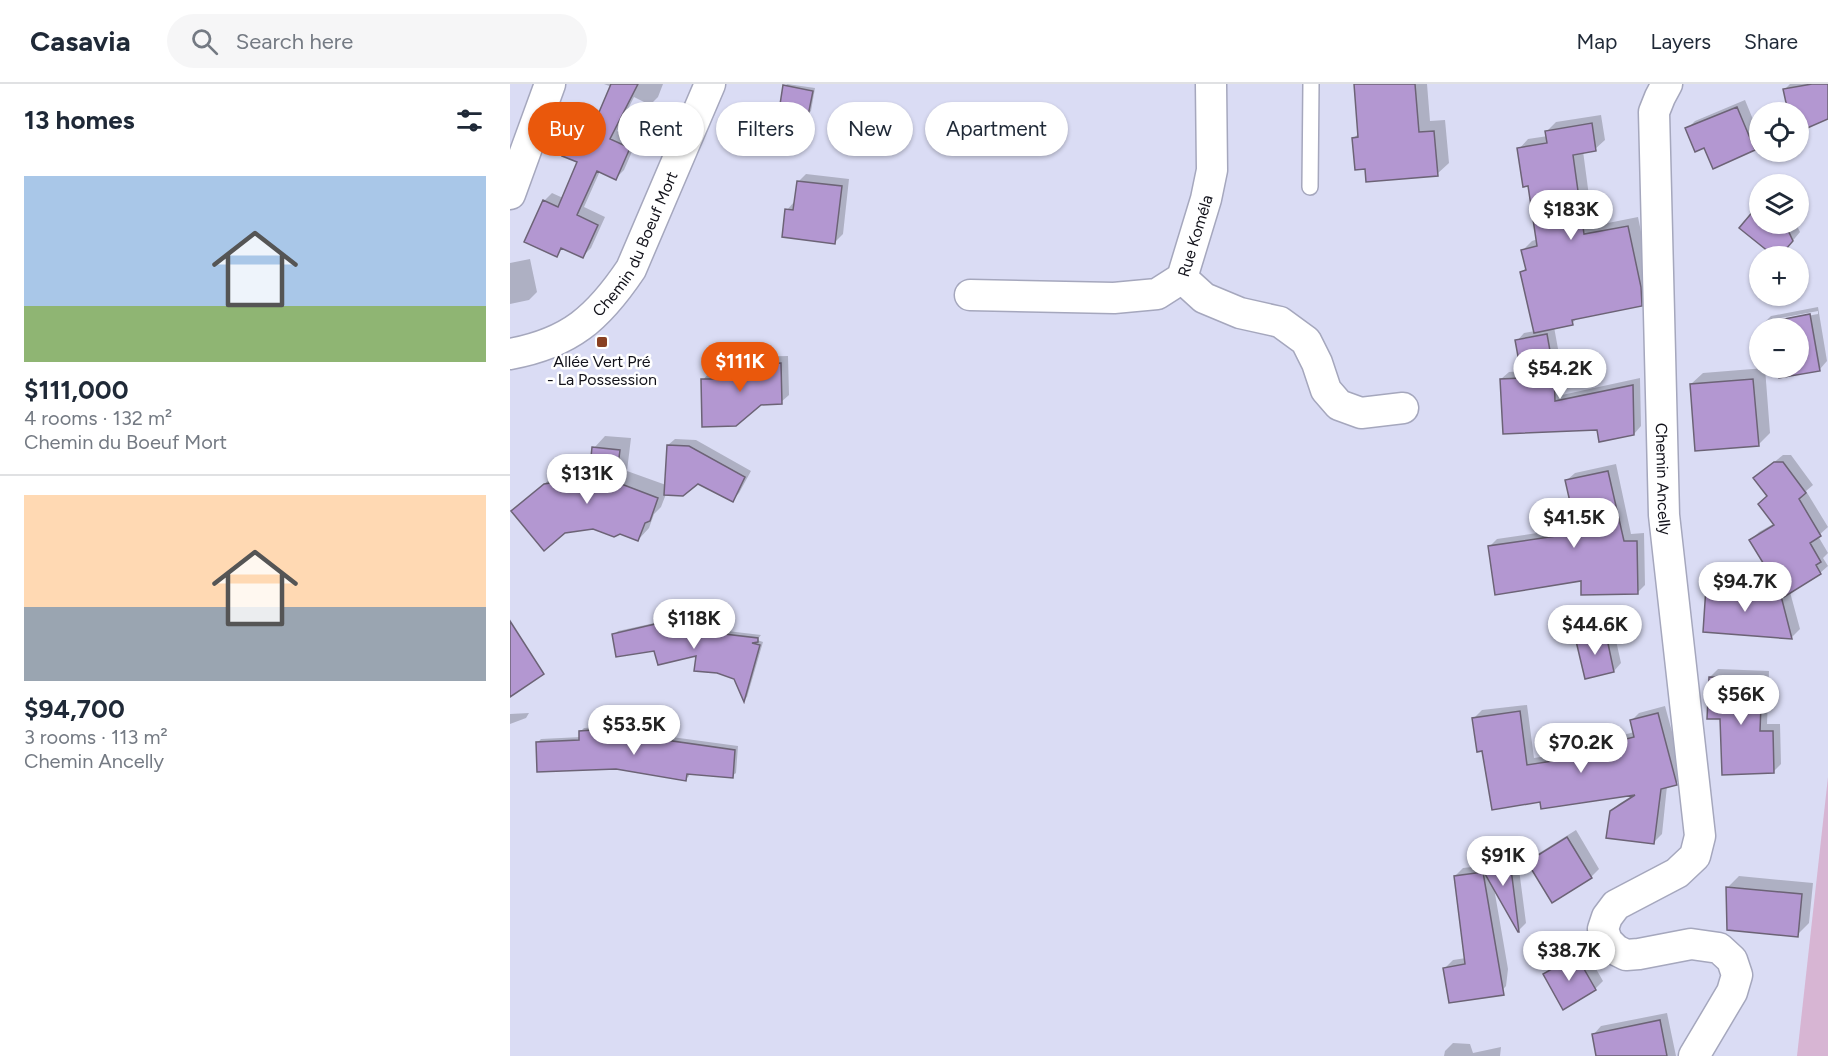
<!DOCTYPE html>
<html lang="en">
<head>
<meta charset="utf-8">
<style>
	body { margin:0; font-family:Figtree,sans-serif; background:#f6f6f7; color:#1f2937; height:100vh; display:flex; flex-direction:column; font-size:22px; white-space:nowrap }
	* { box-sizing:border-box; margin:0 }
	p { font-size:20px; color:#747a83 }
	.icon { flex:none; width:33px; height:33px; fill:none; stroke:currentColor; stroke-width:2; stroke-linecap:round; stroke-linejoin:round }
	.map { position:relative; flex:1; overflow:hidden }
	.panel { display:flex; flex-direction:column; background:#fff; width:510px }
	.panel>* { flex:none }
	.banner { position:absolute; left:18px; top:18px; width:570px; height:54px; display:flex; gap:12px }
	.controls { position:absolute; left:1239px; top:18px; display:grid; gap:12px }
	.controls a { display:grid; place-items:center; width:60px; height:60px; border-radius:50%; background:#fff; box-shadow:0 2px 4px #0004; font-size:30px }
	.price { position:absolute; translate:-50% -51px; padding:0 14px; border-radius:21px; background:#fff; color:#222; font-size:20px; line-height:39px; filter:drop-shadow(0 2px 3px #0008) }
	.price::after { content:''; position:absolute; left:50%; top:36px; width:18px; height:14px; margin-left:-9px; background:inherit; clip-path:polygon(0 0,100% 0,50% 100%) }
	.price.active { background:#ea580c; color:#fff }
	ul { padding:0; list-style:none }
	li { display:grid; align-content:center; gap:12px; height:318px; padding:0 24px }
	li+li { border-top:2px solid #e0e1e3 }
	li span { display:grid; place-items:center; height:186px; border-radius:0px; color:#555 }
	li>.icon { margin-inline-start:auto }
	span .icon { width:108px; height:108px; fill:#fffc; stroke-width:1 }
	li b { font-size:26px }
	h2 { display:flex; justify-content:space-between; align-items:center; height:72px; padding:0 24px; font-size:26px }
	.chip { padding:0 21px; border-radius:27px; background:#fff; box-shadow:0 2px 4px #0004; font-size:21px; line-height:54px }
	.chip.active { background:#ea580c; color:#fff }
	header { display:flex; align-items:center; gap:36px; box-sizing:border-box; height:84px; padding:0 30px; background:#fff; border-bottom:2px solid #e0e1e3 }
	header strong { font-size:28px }
	nav { display:flex; gap:33px; margin-inline-start:auto; font-size:21px }
	.search { width:420px; height:54px; background:#f6f6f7; display:flex; align-items:center; gap:15px; box-sizing:border-box; padding:0 21px; border-radius:33px; color:#747a83; font-size:22px }
	main { display:flex; flex:1; min-height:0 }
	.map>svg:first-child { display:block }
</style>
</head>
<body>
<header>
<strong>Casavia</strong>
<div class="search"><svg class="icon" aria-label="search" viewBox="0 0 24 24"><circle cx="10" cy="10" r="6"/><path d="M15 15l6 6"/></svg>Search here</div>
<nav><a>Map</a><a>Layers</a><a>Share</a></nav>
</header>
<main>
<section class="panel">
<h2>13 homes<svg class="icon" aria-label="filters" viewBox="0 0 24 24"><path d="M4 7h16M4 17h16"/><circle cx="9" cy="7" r="2"/><circle cx="15" cy="17" r="2"/></svg></h2>
<ul>
<li><span style="background:linear-gradient(#a9c7e8 70%,#8fb573 0)"><svg class="icon" aria-label="home" viewBox="0 0 24 24"><path d="M3 11l9-7 9 7M6 9v11h12V9"/></svg></span><div><b>$111,000</b><p>4 rooms · 132 m²</p><p>Chemin du Boeuf Mort</p></div></li>
<li><span style="background:linear-gradient(#ffd9b3 60%,#9aa5b1 0)"><svg class="icon" aria-label="home" viewBox="0 0 24 24"><path d="M3 11l9-7 9 7M6 9v11h12V9"/></svg></span><div><b>$94,700</b><p>3 rooms · 113 m²</p><p>Chemin Ancelly</p></div></li>
</ul>
</section>
<div class="map">
<svg width="1318" height="972" viewBox="0 0 1318 972">
	<rect width="100%" height="100%" fill="#dadcf4"/>
	<path fill="#d7b5d3" d="M 1318,693 L 1318,972 L 1287,972 Z"/>
	<path fill="#0003" fill-rule="evenodd" d="M 94,0 L 153,0 L 148,13 L 140,21 L 124,13 L 107,47 L 127,56 L 114,86 L 106,94 L 90,87 L 74,123 L 95,133 L 81,164 L 73,172 L 34,117 L 42,109 L 53,114 L 69,78 L 67,41 L 75,33 L 86,38 L 102,3 Z
		M 277,0 L 305,4 L 301,27 L 297,31 L 276,27 L 272,52 L 268,56 L 246,27 L 249,23 L 270,27 L 275,2 Z
		M 845,0 L 917,0 L 920,37 L 935,36 L 939,79 L 927,90 L 856,83 L 844,54 L 850,48 Z
		M 1280,0 L 1318,0 L 1318,33 L 1288,46 L 1288,28 L 1279,28 L 1275,5 Z
		M 1235,16 L 1249,50 L 1249,58 L 1241,66 L 1195,62 L 1177,45 L 1185,37 Z
		M 1091,31 L 1095,56 L 1085,65 L 1073,67 L 1083,142 L 1128,133 L 1140,192 L 1140,211 L 1131,220 L 1069,233 L 1062,239 L 1044,243 L 1051,281 L 1052,311 L 1130,294 L 1131,342 L 1124,350 L 1088,345 L 991,295 L 999,288 L 1013,287 L 1007,257 L 1014,249 L 1025,247 L 1012,188 L 1017,183 L 1013,166 L 1022,157 L 1028,155 L 1019,100 L 1009,65 L 1018,55 L 1038,52 L 1037,47 L 1046,38 Z
		M 296,90 L 339,95 L 333,150 L 325,158 L 277,126 L 284,118 L 288,98 Z
		M 1250,140 L 1286,140 L 1290,148 L 1275,166 L 1266,172 L 1231,144 Z
		M 20,175 L 27,208 L 19,216 L 0,220 L 0,179 Z
		M 1308,223 L 1317,277 L 1310,285 L 1263,293 L 1261,284 L 1288,284 L 1288,244 L 1254,244 L 1253,240 L 1261,232 ZM 1308,227 L 1308,230 L 1260,239 L 1260,236 Z
		M 278,272 L 279,311 L 271,318 L 193,296 L 200,288 L 217,288 L 235,273 Z
		M 1255,284 L 1260,349 L 1248,361 L 1181,300 L 1193,289 Z
		M 95,352 L 121,354 L 117,387 L 156,401 L 158,361 L 165,355 L 186,356 L 241,387 L 229,409 L 222,416 L 187,398 L 156,410 L 151,423 L 144,430 L 139,444 L 128,456 L 110,448 L 3,427 L 47,389 L 82,384 L 84,364 Z
		M 1273,371 L 1281,371 L 1303,401 L 1296,407 L 1318,443 L 1308,452 L 1318,469 L 1313,474 L 1318,482 L 1310,489 L 1280,508 L 1290,545 L 1282,553 L 1194,547 L 1198,503 L 1205,495 L 1268,500 L 1241,456 L 1249,448 L 1265,439 L 1253,387 Z
		M 1106,380 L 1121,450 L 1134,449 L 1135,501 L 1127,509 L 1072,496 L 979,463 L 987,455 L 1067,443 L 1057,396 L 1065,389 Z
		M 158,536 L 159,540 L 251,551 L 247,556 L 253,558 L 237,613 L 235,615 L 225,593 L 187,570 L 146,565 L 104,551 L 108,547 Z
		M 1103,543 L 1111,579 L 1104,587 L 1068,558 L 1076,550 Z
		M 1208,585 L 1259,587 L 1257,640 L 1270,640 L 1271,680 L 1263,688 L 1212,634 L 1200,593 Z
		M 1017,621 L 1024,674 L 1088,664 L 1096,656 L 1124,648 L 1121,637 L 1129,629 L 1155,622 L 1174,692 L 1166,699 L 1157,702 L 1152,750 L 1144,758 L 1101,728 L 1109,720 L 1125,710 L 1031,716 L 973,666 L 964,634 L 972,626 Z
		M 19,629 L 16,634 L 0,640 L 0,630 Z
		M 114,641 L 121,652 L 125,648 L 228,662 L 226,689 L 222,692 L 179,689 L 179,692 L 175,696 L 28,658 L 31,655 L 71,653 L 70,648 L 74,644 Z
		M 1066,746 L 1089,785 L 1082,792 L 1042,817 L 1018,778 L 1026,771 Z
		M 1007,770 L 1016,839 L 1009,846 L 984,804 L 998,885 L 996,902 L 989,910 L 935,884 L 943,876 L 956,874 L 945,792 L 953,784 L 971,782 L 979,774 Z
		M 1229,792 L 1303,799 L 1299,839 L 1287,851 L 1217,804 Z
		M 1074,864 L 1093,897 L 1085,905 L 1035,891 L 1042,883 Z
		M 1157,929 L 1166,972 L 1088,972 L 1084,950 L 1091,942 Z
		M 943,959 L 960,960 L 963,969 L 991,963 L 990,972 L 934,972 L 935,967 Z"/>
	<path fill="#b397d1" stroke="#6c6376" stroke-width="1.5" d="M 101,0 L 128,0 L 100,55 L 120,64 L 106,96 L 87,87 L 67,131 L 88,141 L 73,174 L 51,164 L 47,173 L 14,158 L 33,116 L 48,123 L 67,78 L 52,72 L 66,40 L 81,47 Z
		M 844,0 L 905,0 L 909,48 L 924,47 L 928,92 L 856,98 L 855,85 L 845,86 L 842,54 L 848,53 Z
		M 1302,0 L 1318,0 L 1318,35 L 1288,48 L 1288,28 L 1278,28 L 1273,5 Z
		M 273,1 L 303,7 L 298,32 L 269,27 Z
		M 1227,23 L 1245,66 L 1203,85 L 1194,64 L 1185,68 L 1175,44 Z
		M 244,26 L 273,32 L 269,57 L 240,52 Z
		M 1082,39 L 1086,67 L 1063,71 L 1074,150 L 1118,142 L 1131,203 L 1132,222 L 1062,236 L 1063,241 L 1024,249 L 1010,188 L 1016,186 L 1011,166 L 1027,162 L 1018,102 L 1013,103 L 1007,64 L 1037,59 L 1035,47 Z
		M 287,97 L 332,102 L 325,160 L 272,153 L 275,125 L 283,126 Z
		M 1250,119 L 1250,140 L 1275,140 L 1283,157 L 1270,172 L 1264,172 L 1229,144 Z
		M 1300,230 L 1310,287 L 1269,294 L 1267,284 L 1288,284 L 1288,244 L 1260,244 L 1259,238 Z
		M 1037,250 L 1044,289 L 1045,317 L 1123,301 L 1124,351 L 1089,358 L 1087,346 L 993,350 L 990,295 L 1012,294 L 1005,256 Z
		M 271,279 L 272,320 L 251,321 L 226,342 L 192,343 L 191,295 L 207,295 L 225,280 Z
		M 1243,295 L 1249,362 L 1185,367 L 1180,300 Z
		M 157,361 L 179,362 L 235,393 L 223,418 L 188,400 L 173,412 L 154,411 Z
		M 82,363 L 110,366 L 106,398 L 148,414 L 140,437 L 135,439 L 128,457 L 110,450 L 104,453 L 83,445 L 55,449 L 34,467 L 1,427 L 34,400 L 79,393 Z
		M 1264,378 L 1273,378 L 1296,409 L 1289,415 L 1311,452 L 1300,459 L 1311,478 L 1306,481 L 1311,490 L 1274,513 L 1239,456 L 1264,441 L 1248,420 L 1257,412 L 1243,394 Z
		M 1098,387 L 1114,457 L 1127,457 L 1128,510 L 1071,511 L 1071,497 L 985,511 L 978,462 L 1067,449 L 1055,396 Z
		M 1196,503 L 1270,508 L 1282,555 L 1193,548 Z
		M 0,537 L 34,590 L 0,613 Z
		M 154,538 L 155,543 L 248,554 L 248,558 L 242,559 L 250,561 L 234,618 L 224,595 L 207,589 L 184,587 L 186,572 L 148,581 L 144,567 L 106,573 L 102,550 Z
		M 1096,550 L 1104,588 L 1075,595 L 1066,557 Z
		M 1199,593 L 1252,594 L 1250,647 L 1263,647 L 1264,689 L 1212,691 L 1210,635 L 1197,635 Z
		M 1010,627 L 1017,681 L 1088,670 L 1086,663 L 1124,653 L 1120,636 L 1148,629 L 1167,701 L 1151,705 L 1144,760 L 1096,754 L 1100,727 L 1125,711 L 1031,725 L 1030,718 L 982,726 L 972,667 L 967,668 L 962,634 Z
		M 111,644 L 123,663 L 120,651 L 225,666 L 223,694 L 177,690 L 176,697 L 106,685 L 27,688 L 26,658 L 69,656 L 69,647 Z
		M 1057,753 L 1082,794 L 1042,819 L 1017,778 Z
		M 1000,777 L 1009,848 L 1008,848 L 970,781 Z
		M 973,788 L 994,911 L 939,919 L 933,884 L 955,880 L 944,792 Z
		M 1216,803 L 1292,810 L 1288,853 L 1217,846 Z
		M 1066,871 L 1086,906 L 1053,926 L 1033,890 Z
		M 1150,936 L 1157,972 L 1086,972 L 1082,950 Z"/>
	<g fill="none" stroke-linecap="round" stroke-linejoin="round">
		<g stroke="#a5a7bd" stroke-width="18">
			<path id="lane" d="M 800,103 L 801,0"/>
		</g>
		<g stroke="#a5a7bd" stroke-width="33">
			<g id="street">
				<path id="s1" d="M 1157,0 L 1150,13 L 1144,28 L 1154,431 L 1190,752 L 1185,772 L 1167,789 L 1106,821 L 1097,833 L 1093,845 L 1097,857 L 1106,866 L 1116,871 L 1129,870 L 1181,860 L 1209,864 L 1222,876 L 1227,891 L 1222,908 L 1184,972"/>
				<path d="M 0,110 L 40,0"/>
				<path d="M 672,194 L 694,214 L 730,229 L 770,238 L 796,257 L 807,279 L 816,306 L 829,321 L 851,329 L 893,324"/>
				<path id="s2" d="M 460,211 L 604,214 L 647,210 L 672,194 L 696,115 L 702,86 L 701,0"/>
				<path id="s3" d="M 0,270 C 60,259 88,234 121,185 L 200,0"/>
			</g>
		</g>
		<use href="#lane" stroke="#fff" stroke-width="15"/>
		<use href="#street" stroke="#fff" stroke-width="30"/>
	</g>
	<rect fill="#894022" stroke="#fff" stroke-width="2" x="86" y="252" width="12" height="12" rx="3"/>
	<g text-anchor="middle" stroke-width="5" stroke-linejoin="round" paint-order="stroke">
		<g font-size="16" fill="#111119" stroke="#fff">
			<text dy="6" stroke="none"><textPath href="#s2" startOffset="261">Rue Koméla</textPath></text>
			<text dy="6" stroke="none"><textPath href="#s3" startOffset="177">Chemin du Boeuf Mort</textPath></text>
			<text dy="6" stroke="none"><textPath href="#s1" startOffset="398">Chemin Ancelly</textPath></text>
		</g>
		<g font-size="16" fill="#111119" stroke="#fff">
			<text x="92" y="283">Allée Vert Pré<tspan x="92" dy="18">- La Possession</tspan></text>
		</g>
	</g>
</svg>
<div class="controls">
<a><svg class="icon" aria-label="locate" viewBox="0 0 24 24"><circle cx="12" cy="12" r="6"/><path d="M12 2v4M12 18v4M2 12h4M18 12h4"/></svg></a>
<a><svg class="icon" aria-label="layers" viewBox="0 0 24 24"><path d="M12 4l9 5-9 5-9-5zM3 14l9 5 9-5"/></svg></a>
<a>+</a>
<a>−</a>
</div>
<b class="price" style="left:1061px;top:157px">$183K</b>
<b class="price active" style="left:230px;top:309px">$111K</b>
<b class="price" style="left:1050px;top:316px">$54.2K</b>
<b class="price" style="left:77px;top:421px">$131K</b>
<b class="price" style="left:1064px;top:465px">$41.5K</b>
<b class="price" style="left:1235px;top:529px">$94.7K</b>
<b class="price" style="left:184px;top:566px">$118K</b>
<b class="price" style="left:1085px;top:572px">$44.6K</b>
<b class="price" style="left:1231px;top:642px">$56K</b>
<b class="price" style="left:124px;top:672px">$53.5K</b>
<b class="price" style="left:1071px;top:690px">$70.2K</b>
<b class="price" style="left:993px;top:803px">$91K</b>
<b class="price" style="left:1059px;top:898px">$38.7K</b>
<div class="banner">
<a class="chip active">Buy</a>
<a class="chip">Rent</a>
<a class="chip">Filters</a>
<a class="chip">New</a>
<a class="chip">Apartment</a>
</div>
</div>
</main>
</body>
</html>
